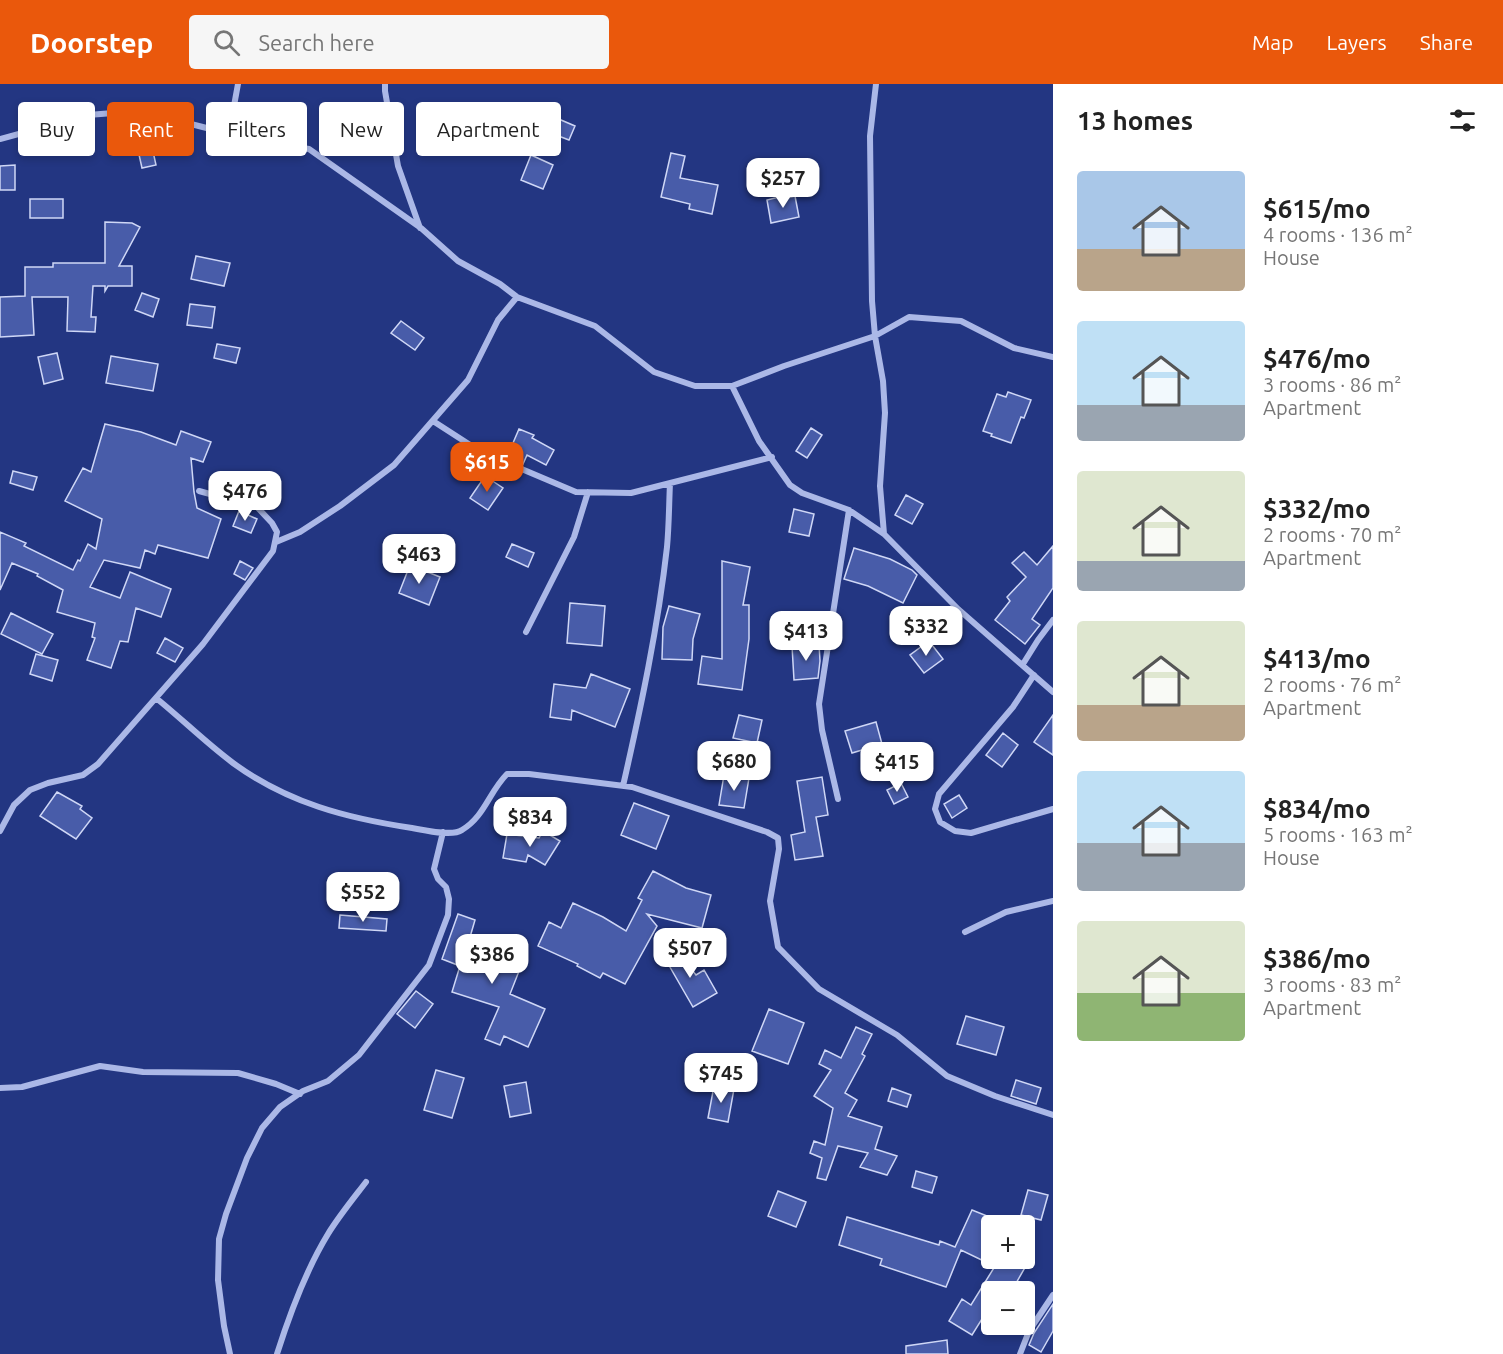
<!DOCTYPE html>
<html lang="en">
<head>
<meta charset="utf-8">
<style>
	body { margin:0; font-family:Ubuntu,sans-serif; background:#f6f6f6; color:#222; height:100vh; display:flex; flex-direction:column; font-size:22px; white-space:nowrap }
	* { box-sizing:border-box; margin:0 }
	p { font-size:20px; color:#767676 }
	.icon { flex:none; width:33px; height:33px; fill:none; stroke:currentColor; stroke-width:2; stroke-linecap:round; stroke-linejoin:round }
	.map { position:relative; flex:1; overflow:hidden }
	.side { display:flex; flex-direction:column; background:#fff; width:450px }
	.side>* { flex:none }
	.top-card { position:absolute; left:18px; top:18px; width:570px; height:54px; display:flex; gap:12px }
	.fabs { position:absolute; left:981px; top:1131px; display:grid; gap:12px }
	.fabs a { display:grid; place-items:center; width:54px; height:54px; border-radius:6px; background:#fff; box-shadow:0 3px 9px #0003; font-size:30px }
	.price { position:absolute; translate:-50% -51px; padding:0 14px; border-radius:12px; background:#fff; color:#222; font-size:20px; line-height:39px; filter:drop-shadow(0 2px 3px #0008) }
	.price::after { content:''; position:absolute; left:50%; top:36px; width:18px; height:14px; margin-left:-9px; background:inherit; clip-path:polygon(0 0,100% 0,50% 100%) }
	.price.active { background:#ea580c; color:#fff }
	ul { padding:0; list-style:none }
	li { display:flex; align-items:center; gap:18px; height:150px; padding:0 24px }
	li span { display:grid; place-items:center; flex:none; width:168px; height:120px; border-radius:6px; color:#555 }
	li>.icon { margin-inline-start:auto }
	span .icon { width:72px; height:72px; fill:#fffc; stroke-width:1 }
	li b { font-size:26px }
	h2 { display:flex; justify-content:space-between; align-items:center; height:72px; padding:0 24px; font-size:26px }
	.chip { padding:0 21px; border-radius:6px; background:#fff; box-shadow:0 3px 9px #0003; font-size:21px; line-height:54px }
	.chip.active { background:#ea580c; color:#fff }
	header { display:flex; align-items:center; gap:36px; box-sizing:border-box; height:84px; padding:0 30px; background:#ea580c; color:#fff }
	header strong { font-size:28px }
	nav { display:flex; gap:33px; margin-inline-start:auto; font-size:21px }
	.search { width:420px; height:54px; background:#f6f6f6; display:flex; align-items:center; gap:15px; box-sizing:border-box; padding:0 21px; border-radius:6px; color:#767676; font-size:22px }
	main { display:flex; flex:1; min-height:0 }
	.map>svg:first-child { display:block }
</style>
</head>
<body>
<header>
<strong>Doorstep</strong>
<div class="search"><svg class="icon" aria-label="search" viewBox="0 0 24 24"><circle cx="10" cy="10" r="6"/><path d="M15 15l6 6"/></svg>Search here</div>
<nav><a>Map</a><a>Layers</a><a>Share</a></nav>
</header>
<main>
<div class="map">
<svg width="1053" height="1270" viewBox="0 0 1053 1270">
	<rect width="100%" height="100%" fill="#233682"/>
	<path fill="#485ca9" stroke="#cfd7f6" stroke-width="1.5" d="M 554,33 L 575,42 L 569,56 L 548,48 Z
		M 152,63 L 156,81 L 142,84 L 138,66 Z
		M 671,69 L 685,72 L 680,94 L 718,101 L 712,130 L 689,125 L 690,120 L 661,113 Z
		M 531,71 L 553,81 L 543,105 L 521,96 Z
		M 15,81 L 15,106 L 0,106 L 0,82 Z
		M 787,111 L 787,114 L 795,112 L 799,133 L 771,139 L 767,116 Z
		M 30,115 L 63,115 L 63,134 L 30,134 Z
		M 105,138 L 132,139 L 140,143 L 119,182 L 132,182 L 132,202 L 108,202 L 105,207 L 105,202 L 93,202 L 91,233 L 96,233 L 95,248 L 67,247 L 68,213 L 32,213 L 34,251 L 0,253 L 0,213 L 25,212 L 25,183 L 53,183 L 53,179 L 105,179 Z
		M 196,172 L 230,179 L 224,202 L 191,195 Z
		M 142,209 L 159,215 L 153,233 L 135,226 Z
		M 190,220 L 215,223 L 212,244 L 187,241 Z
		M 401,237 L 424,254 L 415,266 L 391,249 Z
		M 217,260 L 240,264 L 236,279 L 214,274 Z
		M 57,269 L 63,295 L 44,300 L 38,273 Z
		M 111,272 L 158,280 L 153,307 L 106,299 Z
		M 1008,308 L 1031,316 L 1024,334 L 1021,333 L 1011,359 L 991,352 L 992,350 L 983,347 L 997,310 L 1006,313 Z
		M 105,340 L 141,348 L 176,361 L 181,347 L 211,358 L 203,378 L 191,374 L 194,408 L 197,424 L 221,435 L 208,474 L 158,461 L 155,470 L 145,466 L 140,484 L 104,476 L 90,503 L 120,514 L 130,488 L 171,505 L 161,533 L 136,524 L 128,558 L 120,557 L 111,584 L 87,576 L 95,554 L 92,553 L 95,539 L 57,528 L 63,506 L 37,492 L 38,490 L 12,479 L 0,506 L 0,448 L 26,459 L 24,462 L 73,486 L 78,476 L 80,477 L 88,460 L 96,465 L 102,435 L 65,417 L 83,384 L 91,388 Z
		M 811,344 L 822,351 L 807,374 L 796,367 Z
		M 519,345 L 534,351 L 532,354 L 554,366 L 546,381 L 527,371 L 523,380 L 507,373 Z
		M 13,387 L 37,393 L 33,406 L 10,399 Z
		M 485,392 L 503,404 L 488,426 L 470,414 Z
		M 906,411 L 923,420 L 912,440 L 895,431 Z
		M 794,425 L 814,430 L 809,452 L 789,448 Z
		M 239,427 L 257,435 L 251,449 L 233,442 Z
		M 512,460 L 534,469 L 528,483 L 506,473 Z
		M 1053,462 L 1053,504 L 1032,535 L 1040,541 L 1025,560 L 995,536 L 1010,517 L 1007,513 L 1026,493 L 1012,479 L 1024,468 L 1037,481 Z
		M 854,464 L 890,475 L 912,486 L 917,491 L 903,519 L 868,502 L 844,495 Z
		M 240,477 L 253,484 L 245,496 L 234,490 Z
		M 722,477 L 750,483 L 743,521 L 749,521 L 749,555 L 742,606 L 698,600 L 702,572 L 722,575 Z
		M 410,481 L 440,493 L 429,521 L 399,509 Z
		M 570,519 L 605,522 L 602,562 L 567,559 Z
		M 669,522 L 700,530 L 693,555 L 692,576 L 662,575 L 663,543 Z
		M 11,529 L 53,550 L 42,570 L 1,550 Z
		M 165,554 L 183,564 L 175,578 L 157,569 Z
		M 929,557 L 943,575 L 924,589 L 910,571 Z
		M 819,560 L 820,577 L 818,594 L 794,596 L 792,562 Z
		M 36,570 L 58,576 L 52,597 L 30,590 Z
		M 591,590 L 630,605 L 615,643 L 572,626 L 571,636 L 550,633 L 554,600 L 586,604 Z
		M 739,631 L 762,636 L 757,659 L 733,654 Z
		M 1053,631 L 1053,671 L 1034,658 Z
		M 876,638 L 882,660 L 852,669 L 845,647 Z
		M 1003,649 L 1018,661 L 1002,683 L 986,671 Z
		M 724,691 L 749,694 L 744,724 L 719,721 Z
		M 822,693 L 828,731 L 816,733 L 823,772 L 795,776 L 791,751 L 805,748 L 797,697 Z
		M 901,699 L 908,713 L 894,720 L 887,706 Z
		M 57,708 L 82,722 L 80,725 L 92,734 L 76,755 L 40,732 Z
		M 959,711 L 967,724 L 952,734 L 944,720 Z
		M 634,719 L 669,732 L 656,765 L 621,751 Z
		M 543,747 L 560,757 L 545,781 L 528,771 L 526,778 L 503,774 L 507,750 L 539,754 Z
		M 653,787 L 686,804 L 711,811 L 702,844 L 647,830 L 657,842 L 625,900 L 603,889 L 600,894 L 577,882 L 578,880 L 538,862 L 549,838 L 561,844 L 573,819 L 603,833 L 626,847 L 642,816 L 638,814 Z
		M 458,830 L 475,836 L 468,860 L 494,866 L 523,877 L 510,910 L 545,925 L 528,963 L 504,952 L 500,961 L 485,955 L 499,923 L 452,908 L 460,882 L 442,875 Z
		M 340,831 L 387,835 L 386,847 L 339,844 Z
		M 674,863 L 696,891 L 704,886 L 717,909 L 693,923 L 663,871 Z
		M 416,907 L 433,920 L 415,944 L 397,930 Z
		M 769,925 L 804,939 L 788,980 L 752,967 Z
		M 966,932 L 1004,943 L 996,971 L 957,960 Z
		M 856,943 L 872,950 L 862,970 L 865,972 L 845,1009 L 857,1016 L 848,1032 L 882,1043 L 875,1065 L 897,1072 L 887,1091 L 860,1083 L 868,1069 L 838,1062 L 826,1096 L 817,1094 L 822,1074 L 810,1069 L 814,1057 L 825,1061 L 833,1024 L 814,1012 L 831,986 L 819,980 L 825,966 L 841,974 Z
		M 436,986 L 464,994 L 452,1034 L 424,1026 Z
		M 1016,996 L 1041,1004 L 1036,1020 L 1011,1012 Z
		M 526,998 L 531,1029 L 510,1033 L 504,1002 Z
		M 714,1002 L 734,1005 L 728,1038 L 708,1034 Z
		M 892,1004 L 911,1011 L 907,1023 L 888,1017 Z
		M 916,1087 L 937,1093 L 932,1109 L 912,1103 Z
		M 1028,1106 L 1048,1111 L 1041,1136 L 1021,1131 Z
		M 778,1107 L 806,1118 L 796,1143 L 768,1132 Z
		M 972,1126 L 992,1134 L 992,1181 L 961,1166 L 946,1203 L 880,1181 L 882,1175 L 839,1161 L 847,1133 L 939,1161 L 940,1157 L 955,1163 Z
		M 1000,1174 L 1018,1174 L 1027,1180 L 1011,1208 L 992,1208 L 992,1219 L 972,1251 L 949,1237 L 962,1215 L 971,1221 Z
		M 1053,1220 L 1053,1247 L 1041,1268 L 1029,1261 L 1034,1249 Z
		M 1024,1226 L 1034,1231 L 1024,1244 Z
		M 947,1256 L 948,1270 L 906,1270 L 906,1262 Z"/>
	<g fill="none" stroke-linecap="round" stroke-linejoin="round">
		<path stroke="#abb8e7" stroke-width="6" d="M 385,0 L 385,7 L 398,82 L 420,144
			M 876,0 L 870,52 L 872,217 L 875,252 L 883,297 L 885,329 L 880,402 L 884,450
			M 229,49 L 238,0
			M 0,55 L 88,31 L 126,28 L 183,38 L 250,55 L 309,65 L 421,144 L 458,177 L 500,200 L 517,213 L 595,242 L 654,288 L 695,302 L 732,302 L 784,282 L 875,252 L 909,233 L 961,237 L 1014,264 L 1053,273
			M 732,302 L 759,357 L 790,401 L 802,409 L 849,426 L 884,450 L 958,525 L 1053,608
			M 433,337 L 481,368 L 576,408 L 631,409 L 772,373
			M 276,458 L 300,448 L 340,422 L 394,381 L 468,296 L 498,236 L 517,213
			M 526,548 L 574,453 L 588,408
			M 1023,580 L 1038,556 L 1053,536
			M 1034,591 L 1013,623 L 939,710 L 935,725 L 940,738 L 955,747 L 971,749 L 1053,725
			M 156,614 C 182,635 206,659 233,679 C 288,719 346,734 412,744 C 424,746 452,753 462,746 C 485,732 489,708 507,690 L 529,690 L 632,703 L 767,748 L 778,754 L 779,765 L 770,817 L 778,863 L 819,905 L 897,951 L 947,992 L 995,1012 L 1053,1031
			M 623,702 C 641,623 658,543 667,463 C 669,442 669,420 670,399
			M 838,715 L 822,646 L 819,620 L 849,426
			M 0,747 L 14,721 L 30,706 L 48,699 L 83,691 L 98,680 L 203,560 L 273,467 L 277,448 L 272,439 L 257,423 L 199,407
			M 965,848 L 1006,828 L 1053,817
			M 0,1004 L 22,1003 L 100,982 L 143,988 L 238,989 L 276,1000 L 300,1010
			M 230,1270 L 224,1242 L 218,1196 L 219,1155 L 226,1130 L 247,1074 L 262,1044 L 280,1023 L 303,1007 L 328,997 L 359,971 L 429,881 L 448,831 L 449,815 L 446,803 L 438,795 L 434,785 L 443,748
			M 277,1270 C 290,1229 306,1186 328,1150 C 339,1132 353,1115 366,1098
			M 1020,1270 L 1029,1247 L 1053,1211"/>
	</g>
</svg>
<div class="fabs">
<a>+</a>
<a>−</a>
</div>
<b class="price" style="left:783px;top:125px">$257</b>
<b class="price active" style="left:487px;top:409px">$615</b>
<b class="price" style="left:245px;top:438px">$476</b>
<b class="price" style="left:419px;top:501px">$463</b>
<b class="price" style="left:926px;top:573px">$332</b>
<b class="price" style="left:806px;top:578px">$413</b>
<b class="price" style="left:734px;top:708px">$680</b>
<b class="price" style="left:897px;top:709px">$415</b>
<b class="price" style="left:530px;top:764px">$834</b>
<b class="price" style="left:363px;top:839px">$552</b>
<b class="price" style="left:690px;top:895px">$507</b>
<b class="price" style="left:492px;top:901px">$386</b>
<b class="price" style="left:721px;top:1020px">$745</b>
<div class="top-card">
<a class="chip">Buy</a>
<a class="chip active">Rent</a>
<a class="chip">Filters</a>
<a class="chip">New</a>
<a class="chip">Apartment</a>
</div>
</div>
<section class="side">
<h2>13 homes<svg class="icon" aria-label="filters" viewBox="0 0 24 24"><path d="M4 7h16M4 17h16"/><circle cx="9" cy="7" r="2"/><circle cx="15" cy="17" r="2"/></svg></h2>
<ul>
<li><span style="background:linear-gradient(#a9c7e8 65%,#b9a48a 0)"><svg class="icon" aria-label="home" viewBox="0 0 24 24"><path d="M3 11l9-7 9 7M6 9v11h12V9"/></svg></span><div><b>$615/mo</b><p>4 rooms · 136 m²</p><p>House</p></div></li>
<li><span style="background:linear-gradient(#bfe0f5 70%,#9aa5b1 0)"><svg class="icon" aria-label="home" viewBox="0 0 24 24"><path d="M3 11l9-7 9 7M6 9v11h12V9"/></svg></span><div><b>$476/mo</b><p>3 rooms · 86 m²</p><p>Apartment</p></div></li>
<li><span style="background:linear-gradient(#dfe7d0 75%,#9aa5b1 0)"><svg class="icon" aria-label="home" viewBox="0 0 24 24"><path d="M3 11l9-7 9 7M6 9v11h12V9"/></svg></span><div><b>$332/mo</b><p>2 rooms · 70 m²</p><p>Apartment</p></div></li>
<li><span style="background:linear-gradient(#dfe7d0 70%,#b9a48a 0)"><svg class="icon" aria-label="home" viewBox="0 0 24 24"><path d="M3 11l9-7 9 7M6 9v11h12V9"/></svg></span><div><b>$413/mo</b><p>2 rooms · 76 m²</p><p>Apartment</p></div></li>
<li><span style="background:linear-gradient(#bfe0f5 60%,#9aa5b1 0)"><svg class="icon" aria-label="home" viewBox="0 0 24 24"><path d="M3 11l9-7 9 7M6 9v11h12V9"/></svg></span><div><b>$834/mo</b><p>5 rooms · 163 m²</p><p>House</p></div></li>
<li><span style="background:linear-gradient(#dfe7d0 60%,#8fb573 0)"><svg class="icon" aria-label="home" viewBox="0 0 24 24"><path d="M3 11l9-7 9 7M6 9v11h12V9"/></svg></span><div><b>$386/mo</b><p>3 rooms · 83 m²</p><p>Apartment</p></div></li>
</ul>
</section>
</main>
</body>
</html>
